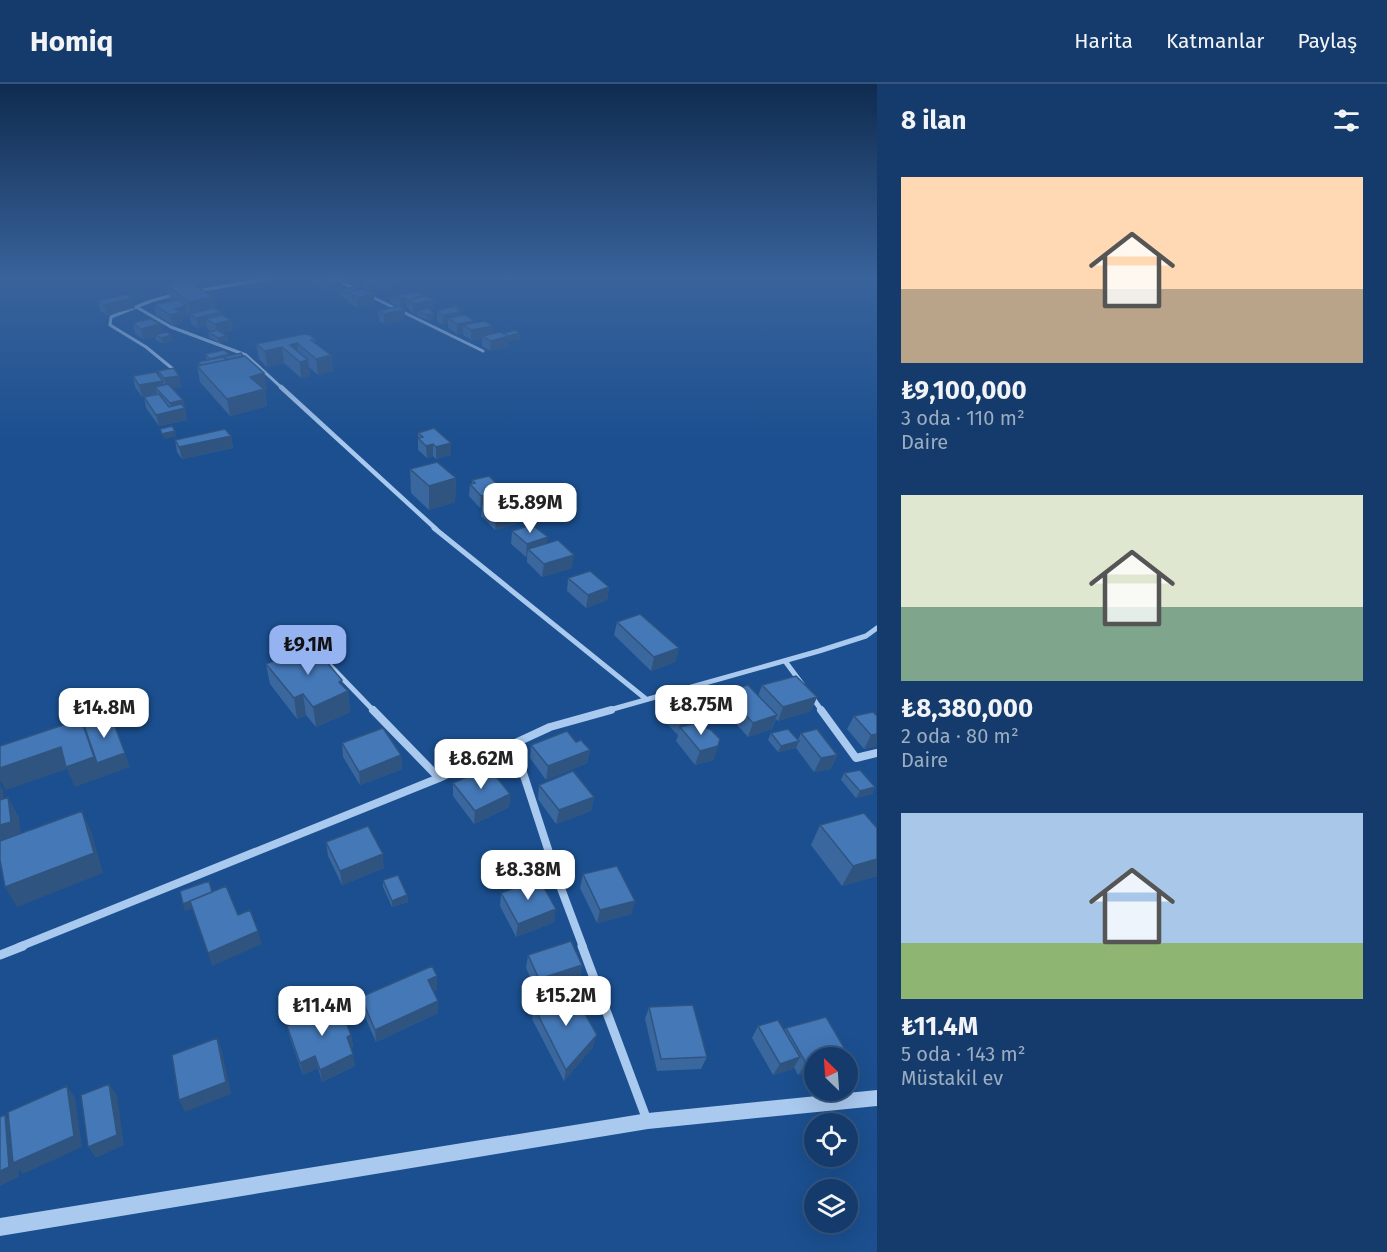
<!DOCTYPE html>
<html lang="tr">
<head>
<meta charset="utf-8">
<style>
	body { margin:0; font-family:"Fira Sans",sans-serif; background:#1d4271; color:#f1f3f6; height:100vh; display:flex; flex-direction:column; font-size:22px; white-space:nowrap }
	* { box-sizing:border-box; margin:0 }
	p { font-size:20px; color:#9dadc1 }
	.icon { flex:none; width:33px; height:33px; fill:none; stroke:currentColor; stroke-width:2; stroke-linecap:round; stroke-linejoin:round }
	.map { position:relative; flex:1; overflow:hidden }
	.side { display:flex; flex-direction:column; background:#143b6b; width:510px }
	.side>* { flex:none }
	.needle { width:39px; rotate:335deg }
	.controls { position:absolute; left:804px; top:963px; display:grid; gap:12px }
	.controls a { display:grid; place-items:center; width:54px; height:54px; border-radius:50%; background:#143b6b; box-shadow:0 6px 24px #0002,0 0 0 2px #33557e; font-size:30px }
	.price { position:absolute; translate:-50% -51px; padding:0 14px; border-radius:12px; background:#fff; color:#222; font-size:20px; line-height:39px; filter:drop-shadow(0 2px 3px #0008) }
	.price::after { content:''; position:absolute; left:50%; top:36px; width:18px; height:14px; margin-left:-9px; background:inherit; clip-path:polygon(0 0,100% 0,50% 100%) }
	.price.active { background:#95b2f1; color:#111 }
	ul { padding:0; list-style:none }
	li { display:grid; align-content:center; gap:12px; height:318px; padding:0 24px }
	li span { display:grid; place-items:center; height:186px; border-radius:0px; color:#555 }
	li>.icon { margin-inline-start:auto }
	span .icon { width:108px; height:108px; fill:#fffc; stroke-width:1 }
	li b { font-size:26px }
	h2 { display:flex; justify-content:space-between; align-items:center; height:72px; padding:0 24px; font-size:26px }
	header { display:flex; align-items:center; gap:36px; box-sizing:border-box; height:84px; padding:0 30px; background:#143b6b; border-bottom:2px solid #33557e }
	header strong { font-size:28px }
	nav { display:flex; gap:33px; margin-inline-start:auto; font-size:21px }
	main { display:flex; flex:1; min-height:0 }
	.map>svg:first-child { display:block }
</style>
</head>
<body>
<header>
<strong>Homiq</strong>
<nav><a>Harita</a><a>Katmanlar</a><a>Paylaş</a></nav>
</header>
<main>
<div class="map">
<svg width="877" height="1168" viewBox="0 0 877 1168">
	<rect width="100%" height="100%" fill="#1b4f8f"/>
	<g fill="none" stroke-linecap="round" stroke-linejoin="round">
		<path stroke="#a9c9ee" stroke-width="3" d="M 335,195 L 359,207
			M 196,207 L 268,195
			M 368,211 L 483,267
			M 138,224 L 171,243 L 246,271 L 282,304
			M 173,285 L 146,263 L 110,241 L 111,233 L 151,217 L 177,210"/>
		<path stroke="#a9c9ee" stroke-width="4.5" d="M 281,303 L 436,445"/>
		<path stroke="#a9c9ee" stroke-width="5" d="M 434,444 L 646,615
			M 322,573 L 374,627
			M 785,577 L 802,600
			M 812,613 L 822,627
			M 606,627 L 819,567 L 866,552 L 877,544"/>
		<path stroke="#a9c9ee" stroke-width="8" d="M 373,626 L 439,694
			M 821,626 L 856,674 L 877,669
			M 514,661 L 559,799 L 583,863
			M 19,863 L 439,694 L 550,643 L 611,626"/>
		<path stroke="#a9c9ee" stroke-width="9" d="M 582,862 L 647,1036
			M 0,871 L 23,862"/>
		<path fill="#a9c9ee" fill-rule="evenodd" d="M 877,1006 L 877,1022 L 648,1045 L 0,1152 L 0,1134 L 648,1029 Z"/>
	</g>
	<path fill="#3a679d" d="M 306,195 L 334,195 L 334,196 L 341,199 L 341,204 L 326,207 L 320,204 L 320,202 L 317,203 L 312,200 L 312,197 L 309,197 Z
		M 345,195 L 405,195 L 405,197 L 397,199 L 392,196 L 392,204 L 370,208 L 374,210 L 374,220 L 357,224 L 348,218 L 348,215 L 346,215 L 340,211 L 340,206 L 358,206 L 363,205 L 363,201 L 357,202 L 351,199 L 351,197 L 349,197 Z
		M 167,201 L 213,213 L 215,225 L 221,228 L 221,231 L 231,236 L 233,246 L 222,249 L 227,252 L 228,257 L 219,259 L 209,253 L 208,248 L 211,247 L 207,245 L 207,242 L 198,244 L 191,240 L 190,231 L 188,229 L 188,232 L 182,234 L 183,238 L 173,241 L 156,231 L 154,221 L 172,217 L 170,215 Z
		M 425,212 L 434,226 L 430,227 L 434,230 L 434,235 L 428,236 L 417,232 L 417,229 L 413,230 L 407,223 L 402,224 L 405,226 L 405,236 L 384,240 L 379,237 L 378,227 L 398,223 L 390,218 L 390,213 Z
		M 98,217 L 135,224 L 107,231 L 100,227 Z
		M 459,225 L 460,232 L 474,239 L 493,242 L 493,249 L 504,250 L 504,249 L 520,249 L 519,255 L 508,257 L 508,263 L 490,267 L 482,262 L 482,254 L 471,256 L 463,251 L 463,249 L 457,250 L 448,244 L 448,240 L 443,241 L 437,237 L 437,227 Z
		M 133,239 L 160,240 L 162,249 L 173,256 L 162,259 L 156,256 L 155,252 L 143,255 L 135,250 Z
		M 315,255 L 315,259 L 331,271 L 333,287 L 318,291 L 309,283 L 310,292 L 301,294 L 284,279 L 267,283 L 259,275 L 256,260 Z
		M 205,270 L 229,270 L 230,272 L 264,289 L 267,306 L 265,306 L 267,322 L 230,332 L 200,298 L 197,282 L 199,282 L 198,278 L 207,276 Z
		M 158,287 L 179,292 L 181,303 L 172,304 L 183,316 L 187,336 L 159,342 L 146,324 L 144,313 L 157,309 L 142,313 L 135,303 L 133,292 L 160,293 Z
		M 418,349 L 451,359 L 451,371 L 436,375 L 433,372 L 427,374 L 418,366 Z
		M 231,352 L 233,364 L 182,375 L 177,368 L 175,356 Z
		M 410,385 L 456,394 L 455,418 L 429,426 L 411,409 Z
		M 472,396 L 503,406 L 502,414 L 517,428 L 516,440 L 495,446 L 481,432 L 482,424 L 480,424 L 469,412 L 470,400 L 472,399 Z
		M 512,447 L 547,459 L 572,484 L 542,493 L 527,478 L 527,472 L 526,473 L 511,460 Z
		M 568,494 L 609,503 L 607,516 L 586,524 L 567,507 Z
		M 617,538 L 679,564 L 675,578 L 651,587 L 614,551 Z
		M 266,580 L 342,596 L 343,602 L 348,607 L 350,628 L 316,643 L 306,631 L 297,635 L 270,600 Z
		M 762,601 L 817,613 L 811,627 L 778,637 L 776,635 L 772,645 L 748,653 L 720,622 L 725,608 L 758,612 Z
		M 665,620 L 702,641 L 714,676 L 695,681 L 676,657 L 678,651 L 661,634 Z
		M 854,632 L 877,632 L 877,662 L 864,665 L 847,645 Z
		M 771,649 L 798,656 L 801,649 L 837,671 L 831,685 L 814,688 L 796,664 L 778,668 L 768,656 Z
		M 576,658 L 590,666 L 587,679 L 546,696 L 530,674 L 531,661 Z
		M 342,659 L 401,671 L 402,685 L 360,701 L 343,673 Z
		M 844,689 L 875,703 L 872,710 L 856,714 L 841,696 Z
		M 484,695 L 510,710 L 509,723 L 474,740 L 453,712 L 453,699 Z
		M 539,701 L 594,713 L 591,727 L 556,740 L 538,715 Z
		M 820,741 L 877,744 L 877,792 L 842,802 L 811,761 Z
		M 326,758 L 384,784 L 342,801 L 328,772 Z
		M 583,790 L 635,817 L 631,830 L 597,839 L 580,804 Z
		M 383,796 L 407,811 L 408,818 L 392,823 L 383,803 Z
		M 501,809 L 554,838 L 516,853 L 500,822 Z
		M 528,871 L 582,881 L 580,893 L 537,908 L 526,884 Z
		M 437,905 L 433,907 L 438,929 L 376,958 L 362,926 L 361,913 Z
		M 534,923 L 593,963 L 564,997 L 532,935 Z
		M 649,923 L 707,973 L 701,985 L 657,987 L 645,935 Z
		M 287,942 L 351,951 L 353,963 L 351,964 L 355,982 L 322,998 L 318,984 L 303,991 L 290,954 Z
		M 758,942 L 784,946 L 786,944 L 846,967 L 841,974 L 814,974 L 814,986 L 798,991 L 794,983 L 793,985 L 773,991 L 752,954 Z"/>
	<path fill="#305480" d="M 334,195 L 334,199 L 320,199 L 320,202 L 317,203 L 316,198 Z
		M 357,195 L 392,195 L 392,204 L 369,208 L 369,199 L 363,195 L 363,201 L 357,202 Z
		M 397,195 L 405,195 L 405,197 L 397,199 Z
		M 341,199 L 341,204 L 326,207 L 325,202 Z
		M 374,210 L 374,220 L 357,224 L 357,214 Z
		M 425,211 L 425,218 L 434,216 L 434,226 L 421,228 L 417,227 L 417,229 L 413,230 L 413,220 L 416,212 Z
		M 213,213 L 216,227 L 191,232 L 189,218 Z
		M 406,213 L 407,223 L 400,224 L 400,214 Z
		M 133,214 L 135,224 L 107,231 L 104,221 Z
		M 186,222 L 188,232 L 182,234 L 183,238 L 173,241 L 170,231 L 175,225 Z
		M 456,225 L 459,225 L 459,228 L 460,228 L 460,238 L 448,234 L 448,240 L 443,241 L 443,231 Z
		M 405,226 L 405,236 L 384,240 L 384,230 Z
		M 221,228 L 223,238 L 205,235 L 207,242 L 198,244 L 196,234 Z
		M 434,230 L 434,235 L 428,236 L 427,231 Z
		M 231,236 L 233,246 L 217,251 L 215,240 Z
		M 474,237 L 474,246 L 493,242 L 493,252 L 482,252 L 482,254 L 471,256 L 471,246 L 463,241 L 463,249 L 457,250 L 457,240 Z
		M 160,240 L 162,250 L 143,255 L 141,245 Z
		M 520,249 L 519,255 L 508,257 L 508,263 L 490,267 L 491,257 Z
		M 172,251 L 173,256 L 162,259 L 161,254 Z
		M 227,252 L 228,257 L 219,259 L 218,254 Z
		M 297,259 L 299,275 L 290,261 Z
		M 282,263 L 284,279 L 267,283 L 265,267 Z
		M 331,271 L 333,287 L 318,291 L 316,275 Z
		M 308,276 L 310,292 L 301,294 L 300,278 Z
		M 264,289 L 267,306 L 265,306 L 267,322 L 230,332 L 227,315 L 250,293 Z
		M 179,292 L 181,303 L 166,306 L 164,294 Z
		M 163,297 L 165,308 L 155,303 L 157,309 L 142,313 L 139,301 Z
		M 183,316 L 187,336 L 159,342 L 156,331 L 172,327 L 170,319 Z
		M 175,347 L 176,353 L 164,355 L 162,350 Z
		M 231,352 L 233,364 L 182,375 L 179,363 Z
		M 451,359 L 451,371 L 436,375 L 436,363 Z
		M 433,360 L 433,372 L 427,374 L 426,362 Z
		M 456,394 L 455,418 L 429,426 L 429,402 Z
		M 503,406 L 502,419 L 482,419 L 482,424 L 480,424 L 481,412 Z
		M 517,428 L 516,440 L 495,446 L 496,433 Z
		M 548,453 L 546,466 L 528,465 L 527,472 L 526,473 L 527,460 Z
		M 574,471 L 572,484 L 542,493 L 544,480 Z
		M 609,503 L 607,516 L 586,524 L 588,511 Z
		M 679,564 L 675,578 L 651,587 L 654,573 Z
		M 342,596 L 344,609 L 348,607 L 350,628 L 316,643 L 313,623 L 339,598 Z
		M 303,610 L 306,631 L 297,635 L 294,614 Z
		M 817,613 L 811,627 L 778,637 L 783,623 Z
		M 706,628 L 702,641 L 680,643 L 677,651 L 681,637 Z
		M 777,631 L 772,645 L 748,653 L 753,639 Z
		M 877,650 L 877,662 L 864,665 L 871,651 Z
		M 799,657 L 796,664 L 778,668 L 781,662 Z
		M 718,662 L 714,676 L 695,681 L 700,667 Z
		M 61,663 L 125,669 L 130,683 L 75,703 L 67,685 L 6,706 L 0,696 L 0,684 Z
		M 590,666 L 587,679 L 546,696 L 548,682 Z
		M 401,671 L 402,685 L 360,701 L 359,688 Z
		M 837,671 L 831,685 L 814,688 L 821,674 Z
		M 0,701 L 3,706 L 6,738 L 0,726 Z
		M 875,703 L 872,710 L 856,714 L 860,707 Z
		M 510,710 L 509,723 L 474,740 L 475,727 Z
		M 8,713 L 19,733 L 22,758 L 0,765 L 0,741 Z
		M 594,713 L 591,727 L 556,740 L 559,726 Z
		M 82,727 L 91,747 L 103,789 L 17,823 L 5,803 Z
		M 383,770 L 384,784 L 342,801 L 340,787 Z
		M 877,775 L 877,792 L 842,802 L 853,782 Z
		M 213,810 L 215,817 L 185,827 L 183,820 Z
		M 407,811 L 408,818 L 392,823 L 392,817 Z
		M 635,817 L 631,830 L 597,839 L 600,826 Z
		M 556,825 L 554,838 L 516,853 L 518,840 Z
		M 258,847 L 262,860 L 212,882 L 208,869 Z
		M 582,881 L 580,893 L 537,908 L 539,895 Z
		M 437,892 L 437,905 L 428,909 L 428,896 Z
		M 438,917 L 438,929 L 376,958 L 375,946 Z
		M 351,951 L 353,963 L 349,965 L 347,953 Z
		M 597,951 L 593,963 L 564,997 L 566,986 Z
		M 217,954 L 222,966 L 231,1010 L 185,1028 L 179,1016 Z
		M 846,967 L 841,974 L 824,974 Z
		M 353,970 L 355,982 L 322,998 L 320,986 Z
		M 315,972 L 318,984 L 303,991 L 300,979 Z
		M 800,973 L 793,985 L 773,991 L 780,980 Z
		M 814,976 L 814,986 L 798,991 L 806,979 Z
		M 109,1000 L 117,1011 L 124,1061 L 96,1074 L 88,1063 Z
		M 67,1002 L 75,1013 L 82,1063 L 23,1090 L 19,1085 L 19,1093 L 0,1102 L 0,1087 L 5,1031 L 15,1042 Z"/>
	<path fill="#4478b7" stroke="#305480" stroke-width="1.5" d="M 312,195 L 332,195 L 316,198 Z
		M 363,195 L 388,195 L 369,199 Z
		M 336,196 L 341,199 L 325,202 L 320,199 Z
		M 189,197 L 213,213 L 189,218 L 167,201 Z
		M 355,203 L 358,206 L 347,208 L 347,210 L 345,210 L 340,206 Z
		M 364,205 L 374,210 L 357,214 L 347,208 Z
		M 419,208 L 425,211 L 411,215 L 427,212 L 434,216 L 413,220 L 406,213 L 400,214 L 396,212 Z
		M 410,209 L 411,209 L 396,212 L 396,216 L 390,213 Z
		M 126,210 L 133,214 L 104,221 L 98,217 Z
		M 179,215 L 186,222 L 175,225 L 181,228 L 170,231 L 154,221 Z
		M 399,222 L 405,226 L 384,230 L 378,227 Z
		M 455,222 L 459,225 L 456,225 L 460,228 L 443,231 L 437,227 Z
		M 214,224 L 221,228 L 196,234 L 189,230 Z
		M 428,224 L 434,230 L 427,231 L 417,227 Z
		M 222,231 L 231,236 L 215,240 L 205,235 Z
		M 465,231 L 474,237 L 457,240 L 448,234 Z
		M 151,235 L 160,240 L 141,245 L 133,239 Z
		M 485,237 L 493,242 L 471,246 L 463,241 Z
		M 217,246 L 227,252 L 218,254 L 208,248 Z
		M 515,246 L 520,249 L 508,252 L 504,249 Z
		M 166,248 L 172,251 L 161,254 L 155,251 Z
		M 500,248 L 509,252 L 491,257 L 482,252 Z
		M 304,250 L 310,251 L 315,255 L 311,256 L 331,271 L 316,275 L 297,259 L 290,261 L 308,276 L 300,278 L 282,263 L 265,267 L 256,260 Z
		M 224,266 L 229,270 L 210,275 L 205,270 Z
		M 241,269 L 243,272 L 227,275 L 224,273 Z
		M 245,272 L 264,289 L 250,293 L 264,305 L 227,315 L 197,282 Z
		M 223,273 L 226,276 L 201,281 L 198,278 Z
		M 174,284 L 179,292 L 164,294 L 158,287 Z
		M 156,288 L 163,297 L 139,301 L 133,292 Z
		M 168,300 L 183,316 L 170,319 L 155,303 Z
		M 159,310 L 169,323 L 181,320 L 185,324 L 156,331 L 144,313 Z
		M 172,342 L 175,347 L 162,350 L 160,345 Z
		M 434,344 L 451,359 L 436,363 L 433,360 L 426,362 L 418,354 L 423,353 L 418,349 Z
		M 225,345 L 231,352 L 179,363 L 175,356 Z
		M 437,378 L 456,394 L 429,402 L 410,385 Z
		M 489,392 L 503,406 L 481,412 L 470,400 L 475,399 L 472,396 Z
		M 502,414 L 517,428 L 496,433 L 482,419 Z
		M 532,441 L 548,453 L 527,460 L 512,447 Z
		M 558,456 L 574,471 L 544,480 L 528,465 Z
		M 590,487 L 609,503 L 588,511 L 568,494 Z
		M 640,530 L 679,564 L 654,573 L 617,538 Z
		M 312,561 L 342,596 L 339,598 L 348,607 L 313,623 L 303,610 L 294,614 L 266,580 Z
		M 796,592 L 817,613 L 783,623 L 762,601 Z
		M 748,601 L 777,631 L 753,639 L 725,608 Z
		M 689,611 L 706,628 L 681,637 L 665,620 Z
		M 873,628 L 877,632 L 877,650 L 871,651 L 854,632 Z
		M 111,632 L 125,669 L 97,679 L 84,641 Z
		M 81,635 L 94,673 L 66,683 L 61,663 L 0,684 L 0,662 Z
		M 696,639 L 711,646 L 720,655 L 718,662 L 700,667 L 680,643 Z
		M 383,644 L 401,671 L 359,688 L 342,659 Z
		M 788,645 L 799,657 L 781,662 L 771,649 Z
		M 817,645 L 837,671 L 821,674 L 801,649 Z
		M 567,647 L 576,658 L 581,656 L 590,666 L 548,682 L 531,661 Z
		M 860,686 L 875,703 L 860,707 L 844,689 Z
		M 573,687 L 594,713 L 559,726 L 539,701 Z
		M 478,688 L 484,695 L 494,690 L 510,710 L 475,727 L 453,699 Z
		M 8,713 L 11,738 L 0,741 L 0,716 Z
		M 82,727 L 94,769 L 5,803 L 0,776 L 0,757 Z
		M 864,729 L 877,744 L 877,775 L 853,782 L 820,741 Z
		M 368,742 L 383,770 L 340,787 L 326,758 Z
		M 617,782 L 635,817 L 600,826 L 583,790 Z
		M 398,791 L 407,811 L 392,817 L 383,796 Z
		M 539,795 L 556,825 L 518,840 L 501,809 Z
		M 209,797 L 212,808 L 183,820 L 180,807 Z
		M 226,802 L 238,831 L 250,826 L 258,847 L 208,869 L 190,817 Z
		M 571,857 L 582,881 L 539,895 L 528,871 Z
		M 432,882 L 437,892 L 428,896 L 438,917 L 375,946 L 361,913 Z
		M 572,907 L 597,951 L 566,986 L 534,923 Z
		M 338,919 L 351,951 L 347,953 L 353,970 L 320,986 L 315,972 L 300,979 L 287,942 Z
		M 693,921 L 707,973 L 661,975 L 649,923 Z
		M 826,933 L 846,967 L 824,974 L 814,974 L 814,976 L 806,979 L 786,944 Z
		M 778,936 L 800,973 L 780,980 L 758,942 Z
		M 217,954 L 226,998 L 179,1016 L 172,971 Z
		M 109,1000 L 117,1051 L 88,1063 L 81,1011 Z
		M 67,1002 L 74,1052 L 13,1079 L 8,1028 Z
		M 5,1031 L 9,1083 L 0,1087 L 0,1033 Z"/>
	<linearGradient id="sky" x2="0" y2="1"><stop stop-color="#0f2b4f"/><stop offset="0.54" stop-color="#39639b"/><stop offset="1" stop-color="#39639b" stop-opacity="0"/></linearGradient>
	<rect width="877" height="359" fill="url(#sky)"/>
</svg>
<div class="controls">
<a><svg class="needle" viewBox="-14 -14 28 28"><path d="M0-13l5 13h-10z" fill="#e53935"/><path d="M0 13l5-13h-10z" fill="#9dadc1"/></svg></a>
<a><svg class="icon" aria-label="locate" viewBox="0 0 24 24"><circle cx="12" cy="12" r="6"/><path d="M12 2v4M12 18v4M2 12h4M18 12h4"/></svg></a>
<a><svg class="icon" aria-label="layers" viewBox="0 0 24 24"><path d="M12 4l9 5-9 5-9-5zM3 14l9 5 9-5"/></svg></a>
</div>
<b class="price" style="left:530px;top:450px">₺5.89M</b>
<b class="price active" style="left:308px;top:592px">₺9.1M</b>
<b class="price" style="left:701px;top:652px">₺8.75M</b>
<b class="price" style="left:104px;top:655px">₺14.8M</b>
<b class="price" style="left:481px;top:706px">₺8.62M</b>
<b class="price" style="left:528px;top:817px">₺8.38M</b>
<b class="price" style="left:566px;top:943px">₺15.2M</b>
<b class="price" style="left:322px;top:953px">₺11.4M</b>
</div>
<section class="side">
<h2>8 ilan<svg class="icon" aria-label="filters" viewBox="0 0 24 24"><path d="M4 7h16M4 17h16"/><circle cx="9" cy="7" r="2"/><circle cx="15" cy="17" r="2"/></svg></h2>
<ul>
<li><span style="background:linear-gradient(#ffd9b3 60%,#b9a48a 0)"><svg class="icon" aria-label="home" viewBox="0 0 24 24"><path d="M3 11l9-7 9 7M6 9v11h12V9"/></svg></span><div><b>₺9,100,000</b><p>3 oda · 110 m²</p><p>Daire</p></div></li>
<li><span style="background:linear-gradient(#dfe7d0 60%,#7fa58c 0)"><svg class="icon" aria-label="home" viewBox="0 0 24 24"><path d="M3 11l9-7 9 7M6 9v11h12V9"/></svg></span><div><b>₺8,380,000</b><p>2 oda · 80 m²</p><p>Daire</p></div></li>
<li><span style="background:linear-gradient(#a9c7e8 70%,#8fb573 0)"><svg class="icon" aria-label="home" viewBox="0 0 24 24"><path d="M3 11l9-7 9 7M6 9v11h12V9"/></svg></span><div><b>₺11.4M</b><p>5 oda · 143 m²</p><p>Müstakil ev</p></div></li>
</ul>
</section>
</main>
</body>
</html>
